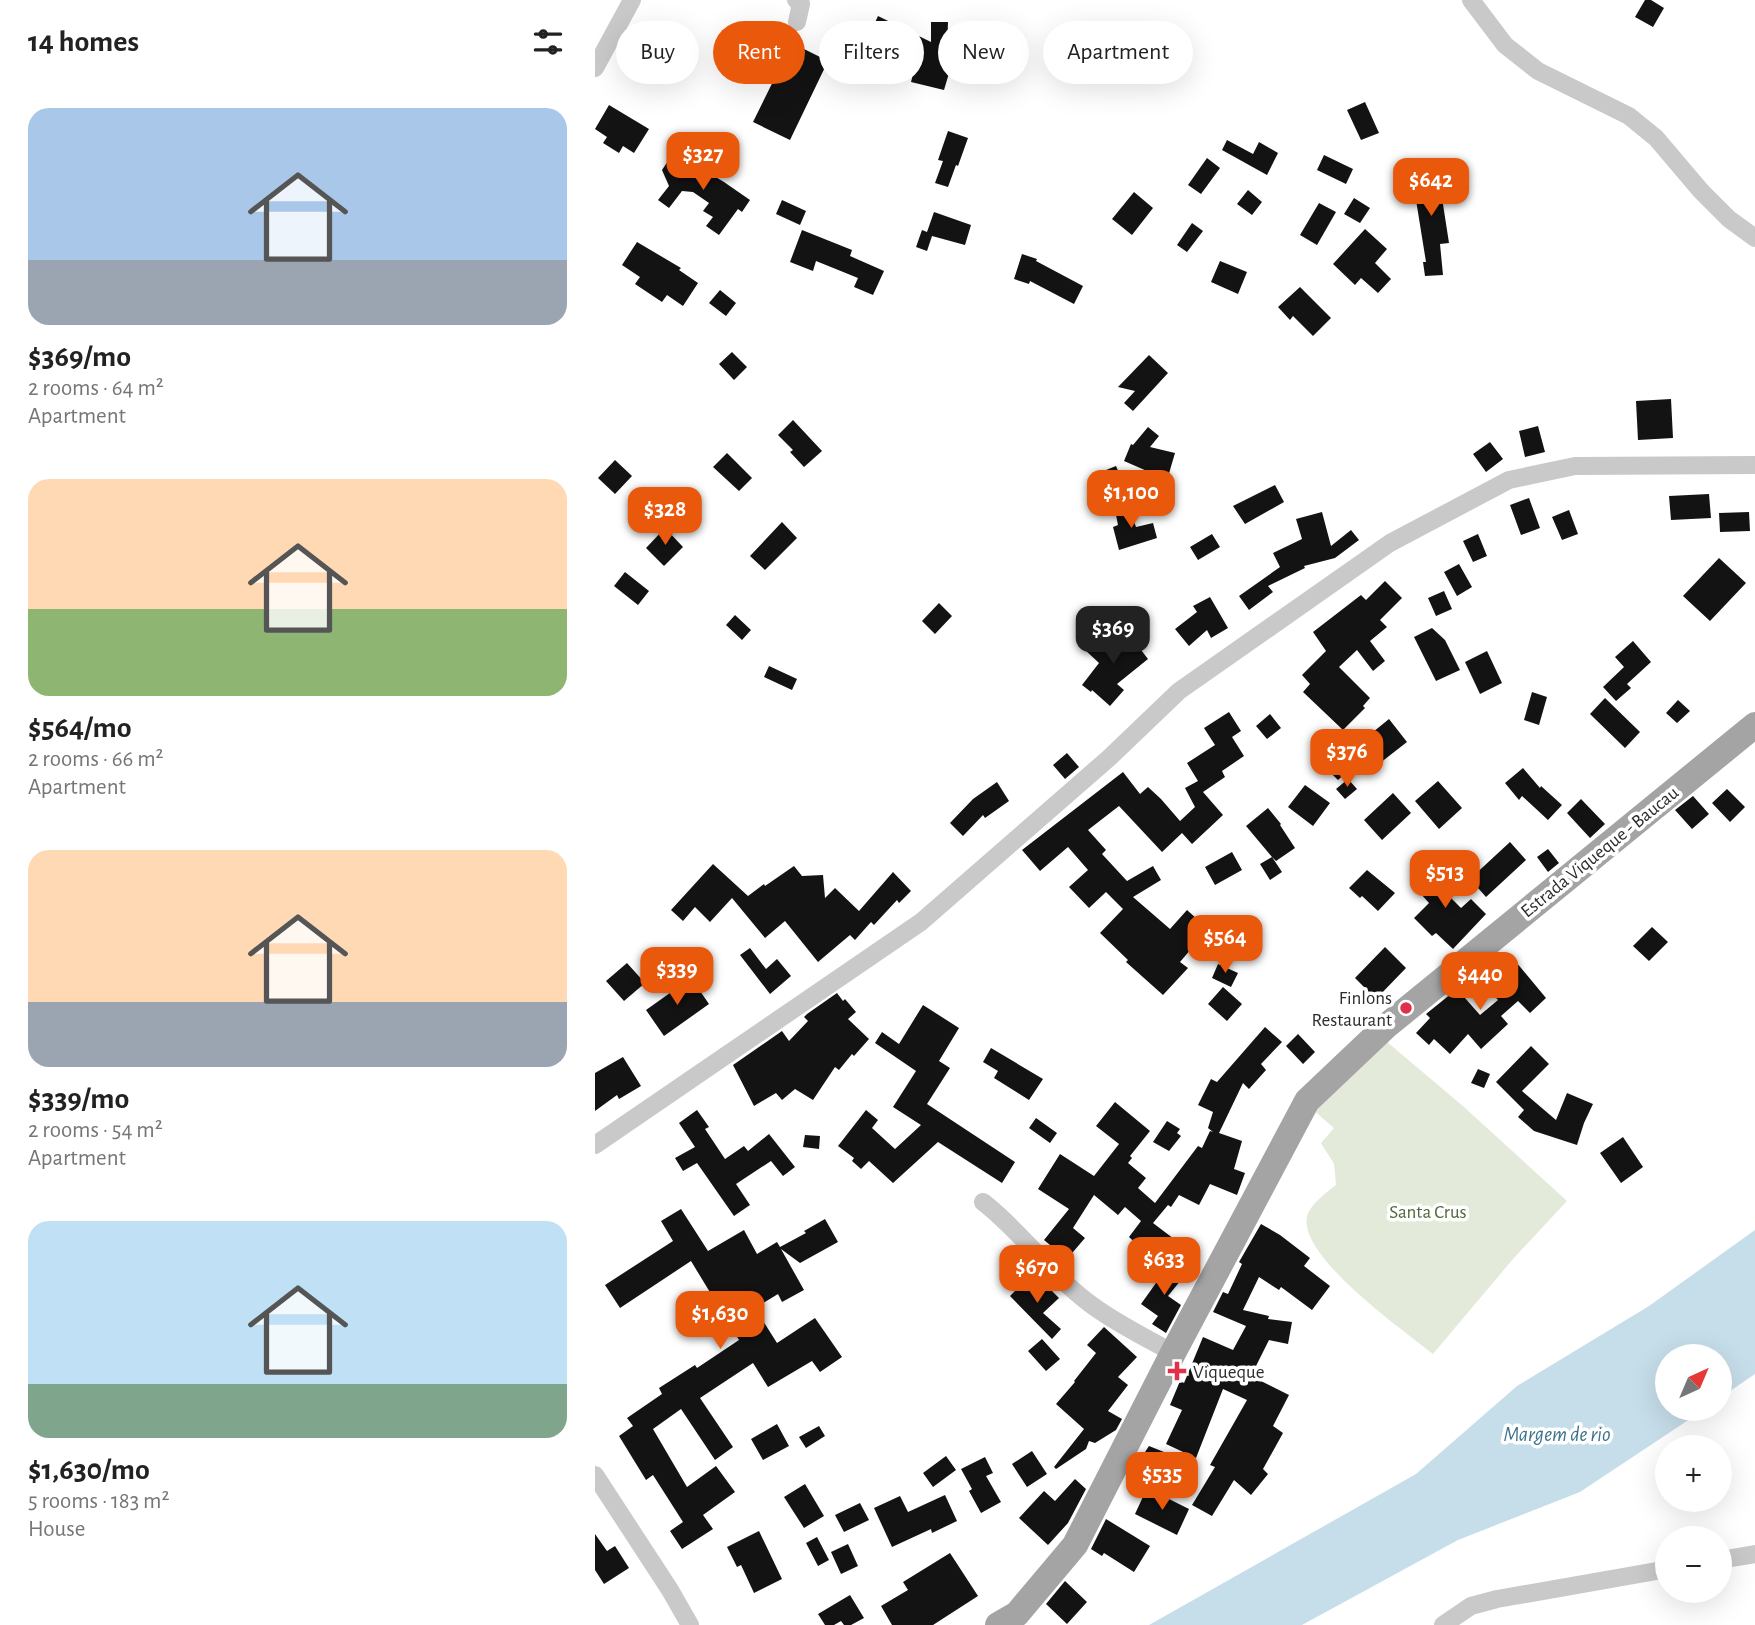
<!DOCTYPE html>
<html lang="en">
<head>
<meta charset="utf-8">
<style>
	body { margin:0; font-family:"Alegreya Sans",sans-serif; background:#f6f6f6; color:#222; height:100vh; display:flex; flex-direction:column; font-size:26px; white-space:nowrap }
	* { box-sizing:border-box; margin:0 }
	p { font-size:23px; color:#767676 }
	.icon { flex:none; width:38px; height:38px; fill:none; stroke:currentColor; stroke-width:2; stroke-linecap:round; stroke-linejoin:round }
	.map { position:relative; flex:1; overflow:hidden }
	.side { display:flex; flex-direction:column; background:#fff; width:595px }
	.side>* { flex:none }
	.top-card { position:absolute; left:21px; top:21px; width:665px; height:63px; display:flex; gap:14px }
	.needle { width:46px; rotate:44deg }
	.fabs { position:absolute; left:1060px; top:1344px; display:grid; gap:14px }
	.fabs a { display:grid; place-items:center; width:77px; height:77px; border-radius:50%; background:#fff; box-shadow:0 7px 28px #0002; font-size:35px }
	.price { position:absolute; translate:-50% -60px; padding:0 16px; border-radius:14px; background:#ea580c; color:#fff; font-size:23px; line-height:46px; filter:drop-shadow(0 2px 4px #0008) }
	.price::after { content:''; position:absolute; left:50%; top:42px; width:21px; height:16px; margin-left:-10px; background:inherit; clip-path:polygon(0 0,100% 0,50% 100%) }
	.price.current { background:#222; color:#fff }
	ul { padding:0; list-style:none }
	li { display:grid; align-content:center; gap:14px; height:371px; padding:0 28px }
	li span { display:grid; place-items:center; height:217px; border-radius:21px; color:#555 }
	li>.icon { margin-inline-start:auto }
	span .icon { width:126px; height:126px; fill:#fffc; stroke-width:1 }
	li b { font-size:30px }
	h2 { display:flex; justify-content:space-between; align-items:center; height:84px; padding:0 28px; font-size:30px }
	.tag { padding:0 24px; border-radius:32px; background:#fff; box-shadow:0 7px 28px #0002; font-size:24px; line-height:63px }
	.tag.current { background:#ea580c; color:#fff }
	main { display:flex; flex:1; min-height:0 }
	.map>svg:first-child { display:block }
</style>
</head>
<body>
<main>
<section class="side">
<h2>14 homes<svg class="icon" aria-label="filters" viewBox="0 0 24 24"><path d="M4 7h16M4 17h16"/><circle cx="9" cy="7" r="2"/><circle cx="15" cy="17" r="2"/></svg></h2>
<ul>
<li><span style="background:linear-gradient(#a9c7e8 70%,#9aa5b1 0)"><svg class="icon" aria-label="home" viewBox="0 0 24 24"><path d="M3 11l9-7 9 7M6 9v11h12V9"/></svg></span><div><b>$369/mo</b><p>2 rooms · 64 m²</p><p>Apartment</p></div></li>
<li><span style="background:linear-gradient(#ffd9b3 60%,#8fb573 0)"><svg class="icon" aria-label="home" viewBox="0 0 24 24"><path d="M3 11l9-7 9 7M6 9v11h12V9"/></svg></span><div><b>$564/mo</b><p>2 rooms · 66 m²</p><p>Apartment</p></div></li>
<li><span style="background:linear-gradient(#ffd9b3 70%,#9aa5b1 0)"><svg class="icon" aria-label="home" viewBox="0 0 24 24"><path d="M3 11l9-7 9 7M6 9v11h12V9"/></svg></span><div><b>$339/mo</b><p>2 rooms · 54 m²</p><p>Apartment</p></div></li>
<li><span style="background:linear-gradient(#bfe0f5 75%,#7fa58c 0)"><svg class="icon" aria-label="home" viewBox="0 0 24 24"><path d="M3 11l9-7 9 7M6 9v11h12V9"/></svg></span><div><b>$1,630/mo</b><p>5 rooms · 183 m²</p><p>House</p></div></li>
</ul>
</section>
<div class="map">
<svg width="1160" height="1625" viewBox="0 0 1160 1625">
	<rect width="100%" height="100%" fill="#fff"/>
	<path fill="#e4eada" d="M 791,1041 L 869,1107 L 972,1201 L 918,1259 L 838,1354 C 808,1330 704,1257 712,1217 C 715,1204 731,1193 741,1185 L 739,1164 L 726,1143 L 739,1128 L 718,1110 Z"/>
	<path fill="#c6deea" d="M 1160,1230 L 1160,1374 L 1125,1398 L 1125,1356 L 1073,1356 L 1073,1409 L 1110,1409 L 985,1492 L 863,1540 L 707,1625 L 554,1625 L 821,1474 L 922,1386 L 1054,1306 Z"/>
	<path fill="#131313" d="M 1050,0 L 1056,0 L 1069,8 L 1058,27 L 1040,17 Z
		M 283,16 L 336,42 L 336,22 L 353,22 L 352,50 L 360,53 L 349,90 L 316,82 L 319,70 L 313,68 L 316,56 L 287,41 L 279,59 L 266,53 Z
		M 197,43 L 233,61 L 195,140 L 158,122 Z
		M 770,102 L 784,133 L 766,140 L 752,110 Z
		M 14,105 L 54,129 L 39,153 L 28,146 L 24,153 L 8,143 L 12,137 L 0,129 Z
		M 353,131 L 373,138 L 363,166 L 361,165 L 353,187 L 340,183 L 348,161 L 343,160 Z
		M 632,140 L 658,154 L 664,142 L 683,153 L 672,175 L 627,150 Z
		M 729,155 L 758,169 L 751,184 L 722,170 Z
		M 75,158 L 85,164 L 89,158 L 129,182 L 155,200 L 147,212 L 143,209 L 124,235 L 111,226 L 118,217 L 108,211 L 114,203 L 98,192 L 87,191 L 74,208 L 63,200 L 74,186 L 67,170 Z
		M 612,158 L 625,168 L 606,194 L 593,185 Z
		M 839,166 L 842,186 L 845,185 L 854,243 L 845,244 L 848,275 L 830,276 L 828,262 L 831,262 L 816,169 Z
		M 653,190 L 667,202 L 657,215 L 642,204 Z
		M 539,192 L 558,208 L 537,235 L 517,219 Z
		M 759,198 L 775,208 L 765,223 L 749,214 Z
		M 187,200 L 211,211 L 205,225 L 181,214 Z
		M 724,203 L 741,212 L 722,245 L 705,235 Z
		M 339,212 L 376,225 L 370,245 L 337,236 L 332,251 L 321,247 L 327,230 L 332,232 Z
		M 597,223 L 608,231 L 592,252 L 582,245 Z
		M 770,229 L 792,249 L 780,263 L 796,279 L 783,293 L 766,278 L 760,285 L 738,264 Z
		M 207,230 L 257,250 L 255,256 L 289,271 L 278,295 L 259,287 L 263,278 L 221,261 L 218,271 L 195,262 Z
		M 42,242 L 86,268 L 84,270 L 103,283 L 88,306 L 72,295 L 67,302 L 40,284 L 45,277 L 27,265 Z
		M 427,254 L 442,259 L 441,261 L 488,286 L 479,304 L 435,281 L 434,284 L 419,279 Z
		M 625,261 L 652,272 L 643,294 L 616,282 Z
		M 705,287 L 736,318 L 718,336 L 698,316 L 695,320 L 683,307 Z
		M 125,290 L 141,303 L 131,316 L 114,303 Z
		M 137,352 L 152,367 L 139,380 L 124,364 Z
		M 554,355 L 573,373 L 538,411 L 529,403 L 540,391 L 523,387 Z
		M 1076,399 L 1078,438 L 1043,440 L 1041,401 Z
		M 198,420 L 227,451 L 209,467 L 195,452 L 198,450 L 183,435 Z
		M 943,426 L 950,452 L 930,457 L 924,431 Z
		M 553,427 L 564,436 L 555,447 L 580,453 L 570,487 L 552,482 L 555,470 L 552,471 L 529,461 L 536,444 L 538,445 Z
		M 895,442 L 908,459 L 891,472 L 878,454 Z
		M 132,453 L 157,478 L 144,491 L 118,467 Z
		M 20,460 L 37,476 L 20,494 L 3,478 Z
		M 521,466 L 527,480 L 511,486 L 506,472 Z
		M 680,485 L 689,502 L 650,524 L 638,506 Z
		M 1114,494 L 1116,518 L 1076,520 L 1074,496 Z
		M 934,498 L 945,528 L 926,535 L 915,505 Z
		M 534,507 L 541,527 L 558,523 L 562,538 L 524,550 L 518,527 L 523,525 L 520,510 Z
		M 974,510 L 983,534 L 967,540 L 957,517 Z
		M 727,512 L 736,546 L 756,530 L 764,540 L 740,558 L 709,566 L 710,568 L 673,586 L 678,592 L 654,610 L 644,596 L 685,567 L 678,553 L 707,539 L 701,519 Z
		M 1154,512 L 1155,531 L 1125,532 L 1124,513 Z
		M 187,522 L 202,538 L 170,570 L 155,556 Z
		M 70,528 L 88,547 L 69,566 L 51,548 Z
		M 617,534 L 625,547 L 603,560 L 595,547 Z
		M 883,534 L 892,556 L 878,562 L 868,541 Z
		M 1124,558 L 1151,583 L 1115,621 L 1088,596 Z
		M 864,564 L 877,587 L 862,596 L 849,572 Z
		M 30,572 L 54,591 L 43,605 L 19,586 Z
		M 790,581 L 807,598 L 785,620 L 792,627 L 775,641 L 790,661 L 778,671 L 762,650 L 744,667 L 775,698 L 768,706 L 770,708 L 748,730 L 708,692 L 715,684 L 707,675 L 731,651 L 718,632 L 766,595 L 771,600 Z
		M 849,591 L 857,609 L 841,616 L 833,598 Z
		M 615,597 L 633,628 L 616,638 L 612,630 L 594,646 L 580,629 L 602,612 L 598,606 Z
		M 344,603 L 357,616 L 340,634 L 327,621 Z
		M 545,614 L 554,626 L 543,634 L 534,623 Z
		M 140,615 L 156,630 L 147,640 L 131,625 Z
		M 837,628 L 850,640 L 865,670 L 841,681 L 819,637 Z
		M 533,633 L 553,659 L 522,684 L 529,690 L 515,706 L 497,690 L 496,692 L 487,685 L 504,663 L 488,648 L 498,637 L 511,649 Z
		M 1038,641 L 1056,662 L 1032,684 L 1036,688 L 1021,701 L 1008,687 L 1029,667 L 1020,657 Z
		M 892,651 L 907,683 L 885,694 L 870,662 Z
		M 174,666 L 202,679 L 197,690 L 169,677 Z
		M 937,692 L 952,697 L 944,725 L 929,720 Z
		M 1010,698 L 1045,732 L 1030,748 L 995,714 Z
		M 1083,700 L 1095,711 L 1082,723 L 1071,713 Z
		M 634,712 L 646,731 L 637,737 L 649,756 L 627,771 L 630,777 L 608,792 L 628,815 L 597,844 L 587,833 L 567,852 L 524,806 L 493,830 L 511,850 L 507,854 L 532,881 L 558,866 L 566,880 L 538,897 L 575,929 L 592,910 L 613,929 L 585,962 L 593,968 L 568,995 L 531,962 L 533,960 L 505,933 L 528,909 L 511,892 L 494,908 L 474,887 L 493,870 L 473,847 L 445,871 L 427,850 L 528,772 L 545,794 L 553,787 L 566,799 L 585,821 L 600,807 L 590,788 L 603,781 L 592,763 L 620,745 L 609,728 Z
		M 675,714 L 686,728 L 672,739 L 661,726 Z
		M 794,719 L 812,742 L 785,763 L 775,750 L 743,780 L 730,767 L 762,737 L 767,741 Z
		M 472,753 L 484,767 L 470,779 L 458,765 Z
		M 928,768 L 945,788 L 946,786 L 967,805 L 953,820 L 927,796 L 924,800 L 910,783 Z
		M 753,779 L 762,789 L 750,799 L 741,789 Z
		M 843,781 L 867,808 L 844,829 L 820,801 Z
		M 402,782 L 414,801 L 390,818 L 388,815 L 368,836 L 355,823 L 378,799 Z
		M 710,785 L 735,803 L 718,826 L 693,807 Z
		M 1132,789 L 1150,807 L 1135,822 L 1117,803 Z
		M 798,793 L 816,813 L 787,840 L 769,820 Z
		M 1098,796 L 1114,814 L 1097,829 L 1080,810 Z
		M 986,799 L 1010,824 L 995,838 L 972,813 Z
		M 673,808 L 686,824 L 685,825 L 700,848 L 681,861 L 677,857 L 687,872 L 675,880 L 665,864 L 677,857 L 651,826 Z
		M 915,842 L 931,860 L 891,897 L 875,879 Z
		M 953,849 L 964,863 L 953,872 L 942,857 Z
		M 637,852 L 647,870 L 620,885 L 610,867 Z
		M 118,864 L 153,896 L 169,884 L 170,886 L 199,866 L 207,876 L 228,875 L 230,898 L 240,888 L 264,911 L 298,872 L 316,891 L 304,903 L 302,900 L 279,925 L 276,922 L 260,940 L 255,935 L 223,962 L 190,921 L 170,938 L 137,898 L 115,922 L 100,907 L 88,921 L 76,910 Z
		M 837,866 L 853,883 L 847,889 L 866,908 L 876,899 L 891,914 L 858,949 L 841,933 L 837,936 L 819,918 L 834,903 L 817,884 Z
		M 772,870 L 800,893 L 783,911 L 767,896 L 765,898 L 754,888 Z
		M 1057,927 L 1073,942 L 1054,961 L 1038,946 Z
		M 790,947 L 811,968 L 781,999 L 760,978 Z
		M 155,948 L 171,969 L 182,959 L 196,976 L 175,994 L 145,955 Z
		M 921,962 L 951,998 L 935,1013 L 923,1001 L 906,1016 L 913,1024 L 886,1049 L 873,1034 L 855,1054 L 839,1039 L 834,1045 L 821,1033 L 835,1018 L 831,1014 L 862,989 L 885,1015 L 903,1000 L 892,988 Z
		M 32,963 L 50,983 L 29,1001 L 11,981 Z
		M 623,964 L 643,973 L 636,987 L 617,978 Z
		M 96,978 L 114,1004 L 69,1036 L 51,1010 Z
		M 628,987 L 647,1004 L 632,1021 L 613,1004 Z
		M 242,993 L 248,1001 L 250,999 L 261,1012 L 253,1019 L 274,1039 L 259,1056 L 257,1054 L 244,1070 L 240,1067 L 218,1100 L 200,1089 L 187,1100 L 181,1093 L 159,1106 L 138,1065 L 187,1031 L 194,1041 L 213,1021 L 209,1017 L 212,1014 Z
		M 328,1005 L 364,1028 L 344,1061 L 355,1068 L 332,1104 L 420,1162 L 407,1183 L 343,1142 L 298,1183 L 274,1161 L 266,1169 L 257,1161 L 259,1158 L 243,1146 L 271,1110 L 283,1120 L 277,1128 L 300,1149 L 326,1125 L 298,1107 L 321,1071 L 280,1043 L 287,1032 L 304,1044 Z
		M 670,1027 L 687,1042 L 666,1064 L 671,1070 L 654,1089 L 648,1083 L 624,1133 L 647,1141 L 639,1169 L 650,1173 L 642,1195 L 615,1184 L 604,1205 L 584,1195 L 576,1207 L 573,1205 L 558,1223 L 583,1242 L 574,1254 L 556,1240 L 548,1250 L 534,1237 L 546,1221 L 530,1207 L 523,1215 L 499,1195 L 478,1228 L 490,1238 L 472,1259 L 449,1240 L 474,1209 L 443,1189 L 465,1154 L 499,1176 L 524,1144 L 501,1126 L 520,1102 L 555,1131 L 535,1156 L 537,1158 L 533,1163 L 551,1178 L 543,1188 L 560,1203 L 603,1146 L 607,1148 L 615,1131 L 618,1132 L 613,1128 L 618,1112 L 603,1105 L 616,1079 L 622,1082 Z
		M 703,1034 L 720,1052 L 708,1064 L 691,1046 Z
		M 936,1046 L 954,1064 L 927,1091 L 961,1120 L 972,1093 L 998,1104 L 989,1123 L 982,1145 L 939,1131 L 923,1117 L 929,1110 L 901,1082 Z
		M 396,1048 L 448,1079 L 434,1100 L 399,1078 L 403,1071 L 388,1062 Z
		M 28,1057 L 46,1086 L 24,1099 L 22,1095 L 0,1111 L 0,1073 Z
		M 883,1069 L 895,1074 L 889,1088 L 876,1083 Z
		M 102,1110 L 114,1127 L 110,1129 L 130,1159 L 149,1146 L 153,1151 L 174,1134 L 200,1167 L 188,1176 L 176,1161 L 141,1184 L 155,1205 L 139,1216 L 102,1163 L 88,1171 L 80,1158 L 100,1147 L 84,1123 Z
		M 441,1118 L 462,1133 L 455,1143 L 434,1128 Z
		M 572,1121 L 585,1129 L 582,1133 L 586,1136 L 574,1151 L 558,1142 Z
		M 210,1135 L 225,1136 L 224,1149 L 208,1147 Z
		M 1028,1137 L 1048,1167 L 1026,1183 L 1005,1153 Z
		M 86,1209 L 113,1251 L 149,1230 L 162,1254 L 182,1242 L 185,1247 L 211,1233 L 209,1231 L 230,1219 L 243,1242 L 205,1263 L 186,1249 L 209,1290 L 187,1302 L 183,1294 L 160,1308 L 182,1343 L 220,1318 L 247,1357 L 225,1372 L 217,1361 L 173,1387 L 158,1363 L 105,1398 L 138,1447 L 120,1460 L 86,1409 L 58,1429 L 92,1487 L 121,1466 L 140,1492 L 108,1515 L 118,1529 L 87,1549 L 75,1531 L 88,1522 L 58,1475 L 51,1480 L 24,1436 L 38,1426 L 32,1418 L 67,1394 L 64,1388 L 100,1365 L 102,1368 L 144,1340 L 96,1261 L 25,1308 L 10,1285 L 78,1241 L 66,1221 Z
		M 666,1224 L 685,1235 L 715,1258 L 709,1266 L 735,1286 L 717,1310 L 686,1287 L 684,1290 L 664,1277 L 648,1310 L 674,1316 L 673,1319 L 697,1322 L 693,1344 L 674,1340 L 656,1376 L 694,1395 L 678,1426 L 688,1433 L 668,1469 L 673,1474 L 656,1495 L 639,1480 L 617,1516 L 597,1505 L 620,1467 L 615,1465 L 652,1400 L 628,1389 L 601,1458 L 571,1444 L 587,1410 L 575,1405 L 585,1381 L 589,1383 L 608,1337 L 638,1350 L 651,1326 L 618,1312 L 628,1292 L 633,1294 L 647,1264 L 644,1262 Z
		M 574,1261 L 590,1275 L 573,1296 L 586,1305 L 571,1333 L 557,1324 L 563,1316 L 546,1304 L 561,1283 L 558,1280 Z
		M 433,1278 L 447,1293 L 453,1287 L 464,1298 L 448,1313 L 466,1329 L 457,1339 L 415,1296 Z
		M 509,1327 L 542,1357 L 523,1377 L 533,1385 L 513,1411 L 527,1419 L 521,1430 L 500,1443 L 494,1441 L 491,1449 L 461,1469 L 459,1467 L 489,1429 L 461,1404 L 480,1382 L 479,1381 L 501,1353 L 492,1345 Z
		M 447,1339 L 465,1359 L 451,1371 L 433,1351 Z
		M 182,1424 L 194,1446 L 168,1460 L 156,1439 Z
		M 224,1426 L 230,1436 L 211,1448 L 204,1437 Z
		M 554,1446 L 569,1452 L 563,1469 L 544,1461 Z
		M 437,1451 L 452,1474 L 432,1487 L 417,1464 Z
		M 351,1456 L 361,1470 L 338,1487 L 328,1473 Z
		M 390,1457 L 398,1473 L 391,1476 L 406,1502 L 386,1513 L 374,1491 L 377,1489 L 366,1469 Z
		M 480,1479 L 491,1489 L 473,1523 L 453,1545 L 424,1518 L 449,1491 L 460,1501 Z
		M 210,1484 L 229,1516 L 209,1528 L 189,1497 Z
		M 552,1488 L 594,1509 L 582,1535 L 540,1514 Z
		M 350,1495 L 362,1521 L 337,1533 L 336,1529 L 297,1547 L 279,1508 L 305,1496 L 313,1512 Z
		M 265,1503 L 274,1520 L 249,1532 L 240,1515 Z
		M 511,1519 L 555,1546 L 539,1572 L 509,1553 L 507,1556 L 496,1549 Z
		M 164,1531 L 187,1579 L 159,1593 L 146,1565 L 142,1567 L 132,1547 Z
		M 0,1534 L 12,1551 L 20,1546 L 34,1568 L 9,1584 L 0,1570 Z
		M 222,1537 L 234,1560 L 223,1566 L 211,1543 Z
		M 253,1544 L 263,1566 L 246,1574 L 236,1552 Z
		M 355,1553 L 383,1596 L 338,1625 L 297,1625 L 286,1606 L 313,1590 L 308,1582 Z
		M 470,1581 L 492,1602 L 472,1624 L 451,1604 Z
		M 255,1595 L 269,1618 L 256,1625 L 249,1625 L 246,1621 L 239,1625 L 230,1625 L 223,1614 Z"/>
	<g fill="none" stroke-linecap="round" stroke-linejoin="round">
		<path stroke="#c9c9c9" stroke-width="18" d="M 201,0 L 206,4 L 202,22
			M 876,0 L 910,45 L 943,71 L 1034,116 L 1061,138 L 1106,191 L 1134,219 L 1160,238
			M 0,68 L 37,0
			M 0,1145 L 326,922 L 514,758 L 584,691 L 795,543 L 914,480 L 980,466 L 1160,465
			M 388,1202 C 427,1232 455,1274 494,1303 C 520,1323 550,1337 578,1353
			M 0,1475 L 75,1590 L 95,1625
			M 1125,1560 L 1160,1554
			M 848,1625 L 876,1606 L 902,1599 L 1073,1569"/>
		<path stroke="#a4a4a4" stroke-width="26" d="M 403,1625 L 422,1614 L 480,1545 L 578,1353 L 712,1101 L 790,1027 L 1160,725"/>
	</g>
	<g fill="#e13049" stroke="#fff" stroke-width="2.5">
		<circle cx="811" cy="1008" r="7"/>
		<path d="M578.5 1360.5h7v7h7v7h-7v7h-7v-7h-7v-7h7z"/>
	</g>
	<g text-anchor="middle" stroke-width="7" stroke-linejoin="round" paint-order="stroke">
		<g font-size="19" fill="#2c2c2c" stroke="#fff">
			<text transform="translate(1004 851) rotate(-39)" y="7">Estrada Viqueque - Baucau</text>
		</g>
		<g font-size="19" fill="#2c2c2c" stroke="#fff" text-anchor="end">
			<text x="797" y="1004">Finlons<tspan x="797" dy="22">Restaurant</tspan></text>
			<text x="598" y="1378" text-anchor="start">Viqueque</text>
		</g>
		<g font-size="19" fill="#52673b" stroke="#fff">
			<text x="833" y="1218">Santa Crus</text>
		</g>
		<g font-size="21" font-style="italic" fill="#3d738c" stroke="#fff">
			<text x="962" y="1441">Margem de rio</text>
		</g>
	</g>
</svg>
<div class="fabs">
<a><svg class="needle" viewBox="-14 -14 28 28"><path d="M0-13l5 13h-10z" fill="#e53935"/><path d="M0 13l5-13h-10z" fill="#767676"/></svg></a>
<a>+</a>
<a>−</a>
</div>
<b class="price" style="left:108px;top:192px">$327</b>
<b class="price" style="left:836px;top:218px">$642</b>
<b class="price" style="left:536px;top:530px">$1,100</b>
<b class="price" style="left:70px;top:547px">$328</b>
<b class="price current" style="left:518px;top:666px">$369</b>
<b class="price" style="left:752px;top:789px">$376</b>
<b class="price" style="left:850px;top:910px">$513</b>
<b class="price" style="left:630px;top:975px">$564</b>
<b class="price" style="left:82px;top:1007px">$339</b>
<b class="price" style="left:885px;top:1012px">$440</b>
<b class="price" style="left:569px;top:1297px">$633</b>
<b class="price" style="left:442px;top:1305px">$670</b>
<b class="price" style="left:125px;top:1351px">$1,630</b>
<b class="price" style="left:567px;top:1512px">$535</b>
<div class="top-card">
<a class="tag">Buy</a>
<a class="tag current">Rent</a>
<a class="tag">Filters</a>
<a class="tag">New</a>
<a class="tag">Apartment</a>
</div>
</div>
</main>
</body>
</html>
